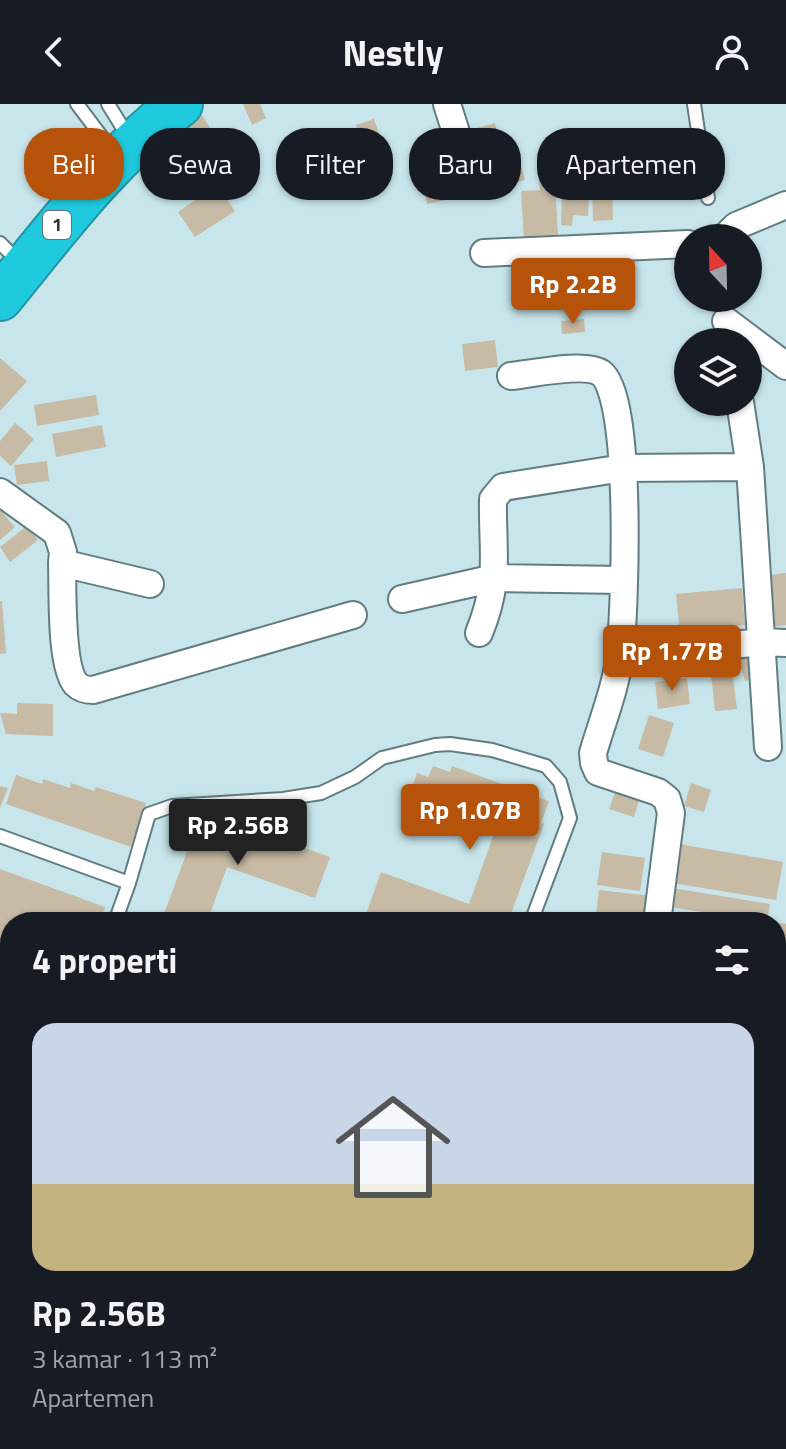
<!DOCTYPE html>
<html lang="id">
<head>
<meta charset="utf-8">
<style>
	body { margin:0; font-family:"Titillium Web",sans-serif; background:#242831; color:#f1f3f6; height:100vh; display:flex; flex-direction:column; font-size:30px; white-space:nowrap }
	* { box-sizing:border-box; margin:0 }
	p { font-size:26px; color:#9ea1a6 }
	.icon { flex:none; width:44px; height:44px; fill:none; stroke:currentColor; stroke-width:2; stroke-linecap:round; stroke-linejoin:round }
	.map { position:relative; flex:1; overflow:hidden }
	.side { position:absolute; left:0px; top:808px; width:786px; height:538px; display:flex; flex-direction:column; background:#171b24; border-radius:32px 32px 0 0; box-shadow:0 2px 6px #0004 }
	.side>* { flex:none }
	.top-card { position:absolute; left:24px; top:24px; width:738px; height:72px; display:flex; gap:16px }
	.needle { width:52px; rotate:338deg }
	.tools { position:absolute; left:674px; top:120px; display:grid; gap:16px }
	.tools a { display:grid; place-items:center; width:88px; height:88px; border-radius:50%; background:#171b24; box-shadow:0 2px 6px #0004; font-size:40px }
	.price { position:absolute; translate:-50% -68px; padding:0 18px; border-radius:8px; background:#b45309; color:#fff; font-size:26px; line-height:52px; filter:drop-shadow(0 2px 4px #0008) }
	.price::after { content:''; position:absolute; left:50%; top:48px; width:24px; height:18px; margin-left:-12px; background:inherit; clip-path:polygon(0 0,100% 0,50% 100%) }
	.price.selected { background:#222; color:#fff }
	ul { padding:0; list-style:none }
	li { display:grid; align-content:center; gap:16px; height:424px; padding:0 32px }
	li+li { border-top:2px solid #363941 }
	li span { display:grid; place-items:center; height:248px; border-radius:24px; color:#555 }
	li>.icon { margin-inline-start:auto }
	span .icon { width:144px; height:144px; fill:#fffc; stroke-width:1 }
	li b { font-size:34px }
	h2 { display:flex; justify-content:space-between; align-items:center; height:96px; padding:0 32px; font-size:34px }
	.chip { padding:0 28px; border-radius:32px; background:#171b24; box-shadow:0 2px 6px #0004; font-size:28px; line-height:72px }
	.chip.selected { background:#b45309; color:#fff }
	header { display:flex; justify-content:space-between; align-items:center; height:104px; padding:0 32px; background:#171b24; font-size:36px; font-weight:700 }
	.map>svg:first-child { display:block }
</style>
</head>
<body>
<header><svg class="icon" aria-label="back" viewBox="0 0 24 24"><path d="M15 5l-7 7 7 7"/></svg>Nestly<svg class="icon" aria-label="person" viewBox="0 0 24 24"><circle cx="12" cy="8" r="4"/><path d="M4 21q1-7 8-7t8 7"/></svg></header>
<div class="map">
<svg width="786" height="1345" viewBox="0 0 786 1345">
	<rect width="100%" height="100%" fill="#c7e5ea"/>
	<path fill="#c8bba6" d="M 243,0 L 260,0 L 266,14 L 252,21 Z
		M 200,8 L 229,54 L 210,66 L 181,20 Z
		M 374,15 L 384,44 L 366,50 L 356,21 Z
		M 495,19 L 500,37 L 468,46 L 463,28 Z
		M 514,37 L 525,76 L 507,81 L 496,42 Z
		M 183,44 L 200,79 L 185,87 L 167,52 Z
		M 315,44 L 318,70 L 301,72 L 298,46 Z
		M 599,46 L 600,63 L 569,66 L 567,49 Z
		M 494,50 L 501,69 L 470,79 L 464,60 Z
		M 454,68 L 459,93 L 427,100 L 422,75 Z
		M 328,73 L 329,85 L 304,88 L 303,76 Z
		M 555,76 L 558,133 L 524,136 L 521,87 L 540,86 L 539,77 Z
		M 612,76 L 613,116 L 593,117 L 592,77 Z
		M 217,81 L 235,107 L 195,133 L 178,108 Z
		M 562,91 L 589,92 L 588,112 L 573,111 L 572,122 L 561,121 Z
		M 584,215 L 585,228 L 562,230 L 561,217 Z
		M 495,236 L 498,263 L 465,267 L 462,240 Z
		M 0,254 L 27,277 L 0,307 Z
		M 96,291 L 99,311 L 37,322 L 34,301 Z
		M 15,319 L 34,335 L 11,362 L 0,352 L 0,337 Z
		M 102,321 L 106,343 L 56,353 L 52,330 Z
		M 47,357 L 49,377 L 17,381 L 14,361 Z
		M 0,406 L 15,423 L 0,436 Z
		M 27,422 L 38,436 L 10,458 L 0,443 Z
		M 786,469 L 786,521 L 765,524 L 759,472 Z
		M 742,484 L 745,521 L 680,528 L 676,490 Z
		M 0,497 L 2,497 L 6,549 L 0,550 Z
		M 758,547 L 765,571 L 745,577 L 738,552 Z
		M 731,558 L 737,605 L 715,607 L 710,561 Z
		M 687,574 L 690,600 L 658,605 L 655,578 Z
		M 17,599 L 53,600 L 53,632 L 6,630 L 0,609 L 17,610 Z
		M 649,611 L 674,619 L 663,653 L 638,645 Z
		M 433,662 L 450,668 L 452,662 L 549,697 L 541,719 L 544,720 L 508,818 L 388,818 L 366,810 L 381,768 L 469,800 L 496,724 L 409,692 L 417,669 L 428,673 Z
		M 16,671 L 42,680 L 43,675 L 70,684 L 71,679 L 94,687 L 96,683 L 146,699 L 131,743 L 6,700 Z
		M 691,679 L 711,686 L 704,708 L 684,702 Z
		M 0,682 L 8,684 L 0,704 Z
		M 616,686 L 640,694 L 634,713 L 609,705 Z
		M 206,709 L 330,753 L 315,794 L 227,763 L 207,818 L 161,818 L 194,729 L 198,730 Z
		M 673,739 L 783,758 L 776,796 L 666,778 Z
		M 602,748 L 645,754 L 640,787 L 597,781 Z
		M 0,765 L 105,803 L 100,818 L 10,818 L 10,989 L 0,985 Z
		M 666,783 L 770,800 L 767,818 L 663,802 Z
		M 599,786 L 652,792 L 645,818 L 596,812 Z
		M 675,808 L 710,814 L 710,818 L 674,818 Z
		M 776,818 L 786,820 L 786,843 L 776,840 Z
		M 776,856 L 786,858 L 786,876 L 776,873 Z
		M 779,934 L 786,934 L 786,961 L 778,961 Z
		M 776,979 L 786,981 L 786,1017 L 776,1016 Z
		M 784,1035 L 786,1035 L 786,1063 L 780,1062 Z
		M 786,1148 L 786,1164 L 776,1166 L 776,1149 Z
		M 786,1167 L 786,1198 L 776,1199 L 776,1168 Z
		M 786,1212 L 786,1237 L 779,1238 L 776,1224 Z
		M 786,1252 L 786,1287 L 784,1287 L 780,1253 Z
		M 776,1259 L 778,1259 L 781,1283 L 776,1283 Z
		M 786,1309 L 786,1338 L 784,1338 L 779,1310 Z
		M 508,1336 L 524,1336 L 525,1345 L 508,1345 Z
		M 644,1336 L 652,1336 L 656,1345 L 636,1345 L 634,1339 Z
		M 678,1336 L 696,1336 L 697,1345 L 681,1345 Z
		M 726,1336 L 745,1336 L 747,1345 L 721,1345 L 720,1338 Z
		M 631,1339 L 632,1345 L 610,1345 L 610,1344 Z"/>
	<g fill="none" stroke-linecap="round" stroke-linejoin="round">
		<g stroke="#627d82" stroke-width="16">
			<path id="lane" d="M 77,0 L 105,37
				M 108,0 L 121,21
				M 694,0 L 708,94
				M 0,139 L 8,147
				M 0,732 L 129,779 L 115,818
				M 129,779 L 149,710 L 172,702 L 283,695 L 321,689 L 355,673 L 382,654 L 435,641 L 450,640 L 492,646 L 546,662 L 560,678 L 570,714 L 531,818
				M 0,1004 L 10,1008
				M 0,1091 L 10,1104"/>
		</g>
		<g stroke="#627d82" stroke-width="30">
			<path id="street" d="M 447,0 L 465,57
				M 724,134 L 736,122 L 786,101
				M 484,149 L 688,140
				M 726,217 L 786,262
				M 511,272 C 531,270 585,258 601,269 C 633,292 625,506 620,550 C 616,583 602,618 593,649 L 594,659 L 598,668 L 658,688 L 667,695 L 671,709 L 657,818
				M 740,298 L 750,363 L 768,643
				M 0,388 L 57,429 L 63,448 L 62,459 L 150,480
				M 62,459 C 63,485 60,562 76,580 C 81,585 86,586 93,586 L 353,511
				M 402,495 L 495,474 L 623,476
				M 479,529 C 501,475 492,450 493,395 L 503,383 L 623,364 L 750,363
				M 620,552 L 763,538 L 786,539
				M 776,927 L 786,905
				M 776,975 L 786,975
				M 776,1084 L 786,1084
				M 0,1175 L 10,1178
				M 776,1212 L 786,1211
				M 776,1300 L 786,1299
				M 333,1336 L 333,1345
				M 494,1336 L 494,1345
				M 592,1336 L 594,1345
				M 707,1336 L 708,1345
				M 24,1345 L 26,1336"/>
		</g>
		<g stroke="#2296a4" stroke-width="48">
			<path id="highway" d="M 0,194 C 58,123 106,57 180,0"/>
		</g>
		<use href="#lane" stroke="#fff" stroke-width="12"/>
		<use href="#street" stroke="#fff" stroke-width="26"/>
		<use href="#highway" stroke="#1fcadf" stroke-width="44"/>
	</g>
	<g text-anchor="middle" stroke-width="6" stroke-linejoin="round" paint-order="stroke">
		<rect fill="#fff" stroke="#687172" stroke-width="2" x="43" y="107" width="28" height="28" rx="6"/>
		<g font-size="18" font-weight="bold" fill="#283436">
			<text x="57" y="127">1</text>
		</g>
	</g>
</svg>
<div class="tools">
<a><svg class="needle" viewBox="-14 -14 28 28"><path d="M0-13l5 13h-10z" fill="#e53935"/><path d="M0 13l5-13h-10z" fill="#9ea1a6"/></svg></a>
<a><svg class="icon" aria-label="layers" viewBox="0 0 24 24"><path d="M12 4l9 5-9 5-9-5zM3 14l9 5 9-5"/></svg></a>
</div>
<b class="price" style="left:573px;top:222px">Rp 2.2B</b>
<b class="price" style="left:672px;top:589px">Rp 1.77B</b>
<b class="price" style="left:470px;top:748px">Rp 1.07B</b>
<b class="price selected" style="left:238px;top:763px">Rp 2.56B</b>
<div class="top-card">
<a class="chip selected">Beli</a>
<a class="chip">Sewa</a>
<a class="chip">Filter</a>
<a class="chip">Baru</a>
<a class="chip">Apartemen</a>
</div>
<section class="side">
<h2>4 properti<svg class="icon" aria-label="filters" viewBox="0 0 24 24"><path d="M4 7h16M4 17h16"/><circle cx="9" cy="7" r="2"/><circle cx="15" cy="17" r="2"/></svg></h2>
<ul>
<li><span style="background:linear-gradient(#c9d6e8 65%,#c2b280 0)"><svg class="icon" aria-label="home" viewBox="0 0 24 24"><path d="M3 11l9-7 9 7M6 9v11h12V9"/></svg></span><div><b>Rp 2.56B</b><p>3 kamar · 113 m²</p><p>Apartemen</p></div></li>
</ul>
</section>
</div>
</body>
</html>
